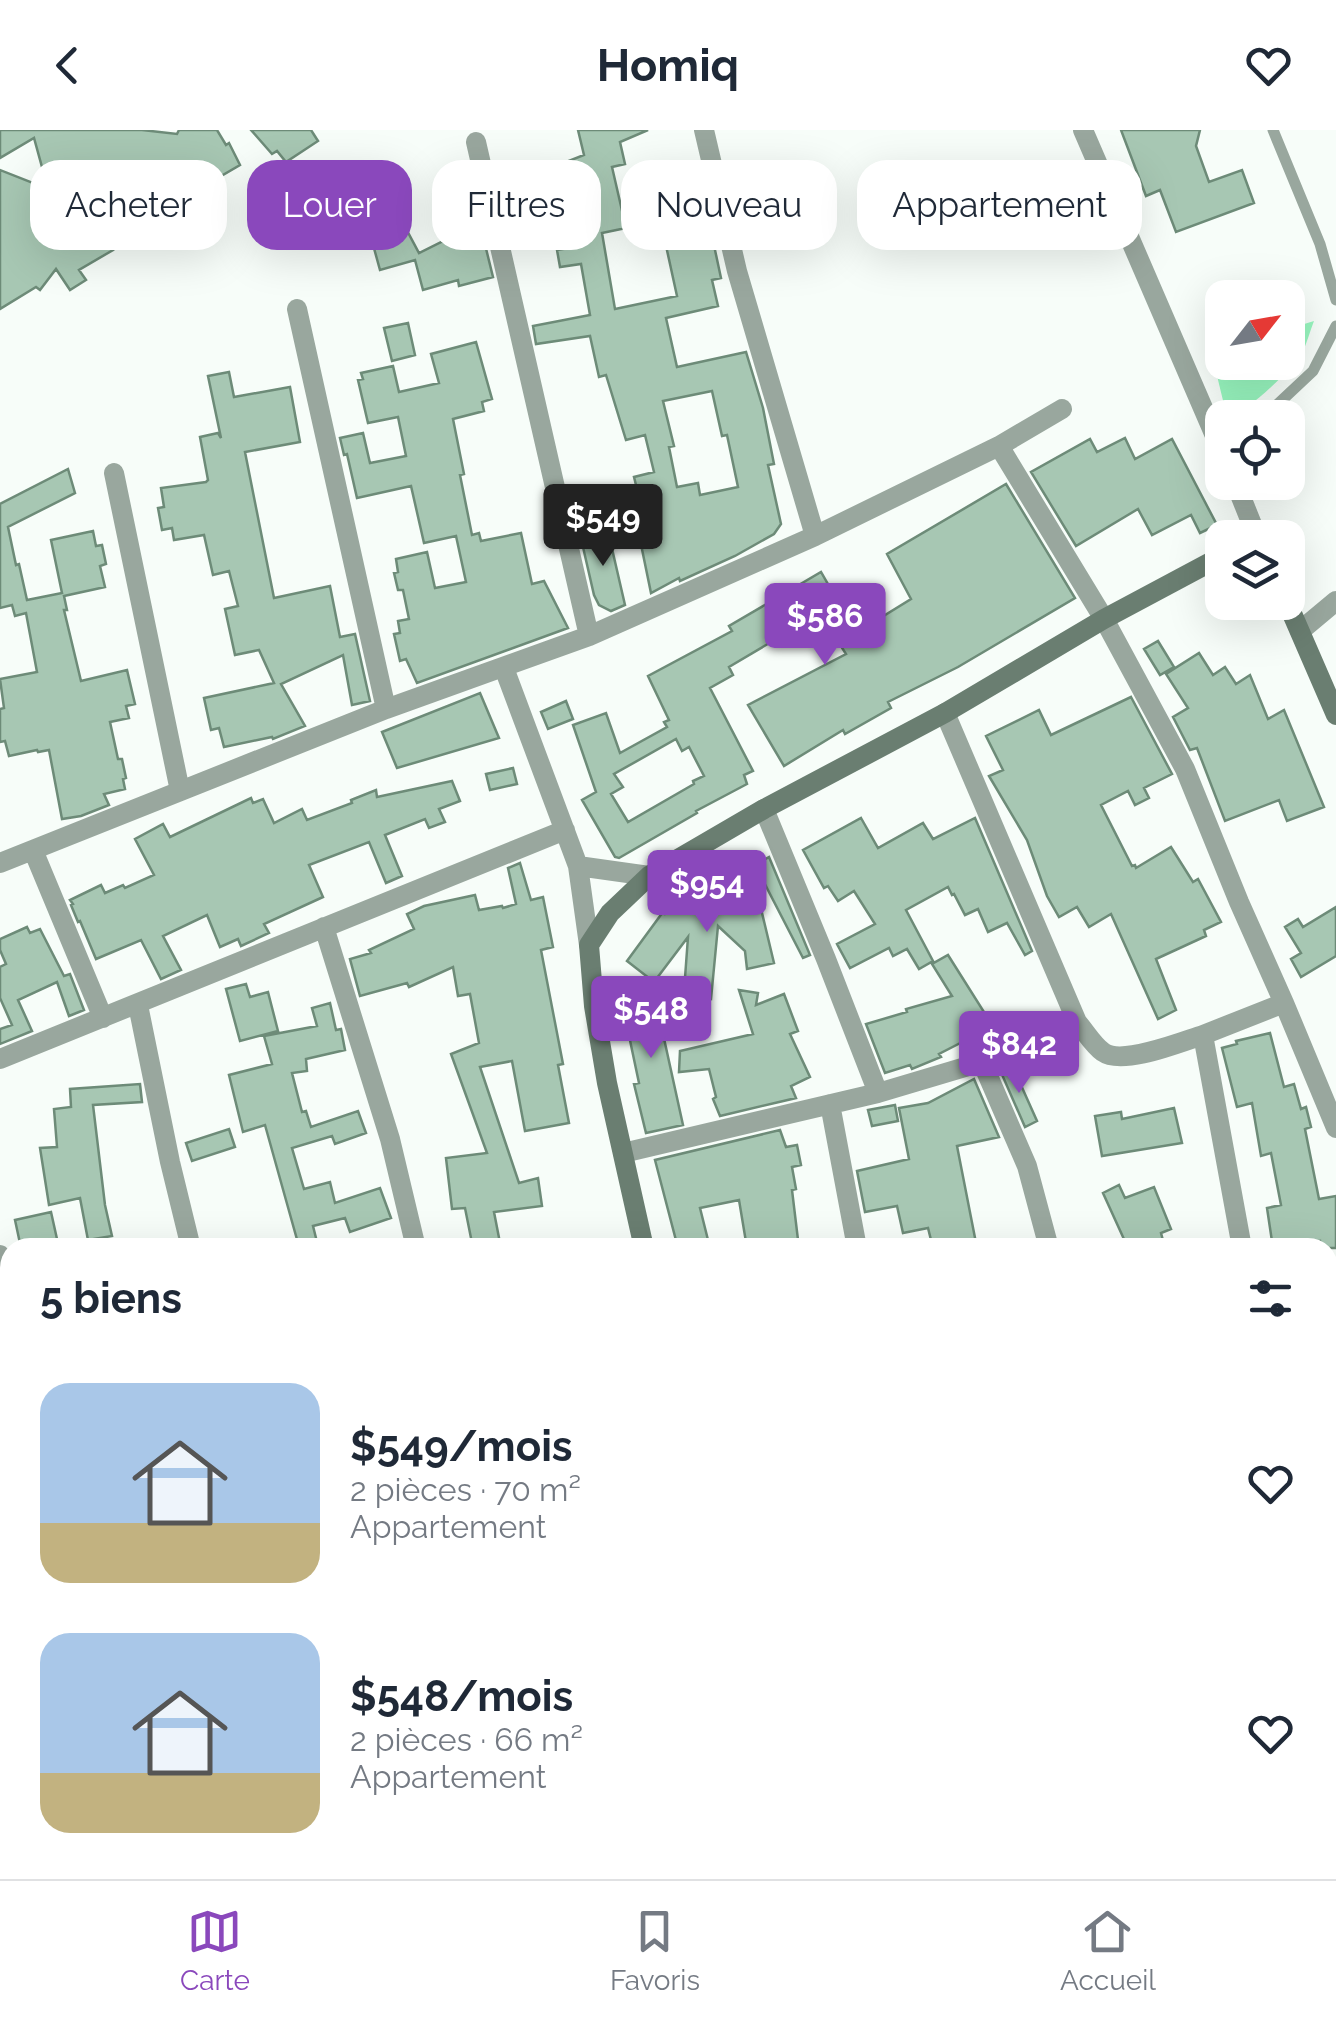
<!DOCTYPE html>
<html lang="fr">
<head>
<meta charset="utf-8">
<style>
	body { margin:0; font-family:Raleway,sans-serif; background:#f6f6f7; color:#1f2937; height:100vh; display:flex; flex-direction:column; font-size:38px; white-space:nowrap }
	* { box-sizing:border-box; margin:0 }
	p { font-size:32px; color:#747a83 }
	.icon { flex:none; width:55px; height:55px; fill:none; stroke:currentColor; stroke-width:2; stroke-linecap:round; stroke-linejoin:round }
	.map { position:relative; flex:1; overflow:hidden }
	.drawer { position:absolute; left:0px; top:1108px; width:1338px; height:642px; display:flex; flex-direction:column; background:#fff; border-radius:30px 30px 0 0; box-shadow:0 10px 40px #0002 }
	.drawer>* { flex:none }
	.top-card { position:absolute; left:30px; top:30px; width:1278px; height:90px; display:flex; gap:20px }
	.needle { width:65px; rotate:59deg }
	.tools { position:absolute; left:1205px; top:150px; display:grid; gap:20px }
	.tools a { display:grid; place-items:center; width:100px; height:100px; border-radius:20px; background:#fff; box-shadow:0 10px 40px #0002; font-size:50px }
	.price { position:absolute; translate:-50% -85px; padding:0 22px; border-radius:10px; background:#8a48bc; color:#fff; font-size:32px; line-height:65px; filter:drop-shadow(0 2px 5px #0008) }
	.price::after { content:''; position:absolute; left:50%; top:60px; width:30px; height:22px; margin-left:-15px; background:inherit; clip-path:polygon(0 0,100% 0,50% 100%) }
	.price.active { background:#222; color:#fff }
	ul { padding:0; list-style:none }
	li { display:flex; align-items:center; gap:30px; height:250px; padding:0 40px }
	li span { display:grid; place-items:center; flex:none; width:280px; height:200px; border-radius:30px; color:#555 }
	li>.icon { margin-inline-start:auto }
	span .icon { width:120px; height:120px; fill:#fffc; stroke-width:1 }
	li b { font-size:42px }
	h2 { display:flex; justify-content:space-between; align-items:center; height:120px; padding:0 40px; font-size:42px }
	.tag { padding:0 35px; border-radius:30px; background:#fff; box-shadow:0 10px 40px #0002; font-size:35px; line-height:90px }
	.tag.active { background:#8a48bc; color:#fff }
	header { display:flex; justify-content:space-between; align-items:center; height:130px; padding:0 40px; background:#fff; font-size:45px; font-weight:700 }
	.dock { display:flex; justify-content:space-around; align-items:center; height:140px; border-top:2px solid #e0e1e3; background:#fff; font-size:28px; color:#747a83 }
	.dock a { display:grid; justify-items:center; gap:5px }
	.dock .active { color:#8a48bc }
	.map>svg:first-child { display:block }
</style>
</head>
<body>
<header><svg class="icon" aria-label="back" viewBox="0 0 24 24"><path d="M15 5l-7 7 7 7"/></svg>Homiq<svg class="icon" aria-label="heart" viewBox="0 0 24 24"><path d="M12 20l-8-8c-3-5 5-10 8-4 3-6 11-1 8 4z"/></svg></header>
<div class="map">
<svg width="1336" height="1749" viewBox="0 0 1336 1749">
	<rect width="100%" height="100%" fill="#f7fdf9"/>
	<path fill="#98f6bf" d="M 1314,191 C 1310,201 1307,213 1302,223 C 1293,239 1244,285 1227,287 L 1211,221 L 1222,218 L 1222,232 L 1288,232 L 1288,199 Z"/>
	<path fill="#a7c7b3" stroke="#6d8b78" stroke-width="2.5" fill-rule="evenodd" d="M 0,0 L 142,0 L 177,4 L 179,0 L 217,0 L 226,15 L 229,13 L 240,35 L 199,59 L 215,84 L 195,97 L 184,80 L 167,90 L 157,71 L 142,88 L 131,79 L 103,104 L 113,120 L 79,140 L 86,150 L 70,160 L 56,139 L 40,160 L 36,157 L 0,179 L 0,40 L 48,59 L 34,8 L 0,28 Z
		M 251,0 L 311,0 L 318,11 L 286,32 L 277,21 L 272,24 Z
		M 578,0 L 648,0 L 620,12 L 625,34 L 612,37 L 626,98 L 602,103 L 615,179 L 677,166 L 663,102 L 709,92 L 721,148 L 712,150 L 718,176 L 666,188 L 677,237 L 746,222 L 763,278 L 774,334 L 768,335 L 781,394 L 774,404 L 735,426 L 680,451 L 679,448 L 651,463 L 629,356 L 636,355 L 634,347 L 654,342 L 645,305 L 626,310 L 606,245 L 599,247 L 590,206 L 536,214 L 533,196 L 590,185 L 581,134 L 560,137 L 557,120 L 563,119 L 555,78 L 553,79 L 546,61 L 551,54 L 543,41 L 584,25 ZM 712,261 L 722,306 L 727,305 L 738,357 L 700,365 L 698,353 L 677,357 L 669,317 L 674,316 L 663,271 Z
		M 1121,0 L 1200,0 L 1196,16 L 1209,52 L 1242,40 L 1254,73 L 1176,102 L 1160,60 L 1146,66 Z
		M 386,61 L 419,123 L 447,109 L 443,95 L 478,86 L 493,147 L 459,156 L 458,150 L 423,160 L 415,130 L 380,140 L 372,111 L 386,108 L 368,72 Z
		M 408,193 L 415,225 L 392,231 L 384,198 Z
		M 476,212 L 492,269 L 482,272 L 484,281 L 453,289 L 464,344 L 460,345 L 472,405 L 479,403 L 481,411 L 521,403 L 532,454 L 544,451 L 568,498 L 417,553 L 406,529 L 400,531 L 394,504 L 400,503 L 398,491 L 409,489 L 403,460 L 398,460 L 394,443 L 398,442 L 396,429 L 427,422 L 435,458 L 466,452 L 456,406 L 424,413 L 411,356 L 357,368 L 347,324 L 344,325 L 340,308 L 363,303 L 370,333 L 406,326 L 398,287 L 368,293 L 358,250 L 363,249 L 361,243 L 393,236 L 399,262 L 439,253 L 431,224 Z
		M 229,242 L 234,267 L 290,257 L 300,312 L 245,322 L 274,468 L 330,456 L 340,507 L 355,504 L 370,571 L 352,575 L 343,525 L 281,554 L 305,596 L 273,609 L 272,607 L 224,617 L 219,598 L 211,600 L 204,568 L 274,553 L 259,520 L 235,525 L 225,479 L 238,476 L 229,441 L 213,445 L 204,405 L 174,410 L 172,398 L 162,400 L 158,378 L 164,377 L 161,358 L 206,352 L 208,350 L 200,307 L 218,303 L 221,308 L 208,246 Z
		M 1125,308 L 1135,329 L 1172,309 L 1217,395 L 1200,403 L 1191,385 L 1152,405 L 1138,379 L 1076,416 L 1031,342 L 1090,309 L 1097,322 Z
		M 68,339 L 75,363 L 8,397 L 16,435 L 19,434 L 27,470 L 62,463 L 51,410 L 93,401 L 96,416 L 102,415 L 106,434 L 100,436 L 105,457 L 64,466 L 67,480 L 64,480 L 81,551 L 127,540 L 135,574 L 126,576 L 129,588 L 110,592 L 118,629 L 122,629 L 126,648 L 123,649 L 125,659 L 104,664 L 109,675 L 81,686 L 62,689 L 49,620 L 38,622 L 37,620 L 9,626 L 5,611 L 0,612 L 0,579 L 4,578 L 0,549 L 37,542 L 26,483 L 15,486 L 12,475 L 0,478 L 0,374 Z
		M 1006,354 L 1075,468 L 958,537 L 888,572 L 891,578 L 845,604 L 843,600 L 784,636 L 748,575 L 846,524 L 820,483 L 729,537 L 733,545 L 710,558 L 753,641 L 744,645 L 747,654 L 696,681 L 697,683 L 619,728 L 615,727 L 582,670 L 596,662 L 573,595 L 606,583 L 620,623 L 667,597 L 664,592 L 669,590 L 648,546 L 732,501 L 729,496 L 821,442 L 848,489 L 855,484 L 864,498 L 911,469 L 887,424 ZM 676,609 L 682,621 L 689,617 L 704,646 L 693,651 L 694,654 L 628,692 L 611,664 L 623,657 L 614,644 Z
		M 607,397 L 625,475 L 611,481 L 599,475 L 594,465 L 580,404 Z
		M 1158,511 L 1174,537 L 1160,545 L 1144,519 Z
		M 1199,523 L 1213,545 L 1225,537 L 1236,554 L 1250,545 L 1268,589 L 1284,580 L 1324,677 L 1287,691 L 1279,670 L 1225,691 L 1197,618 L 1190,620 L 1173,587 L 1188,578 L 1166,544 Z
		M 480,563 L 499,608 L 397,638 L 382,602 Z
		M 1131,567 L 1172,644 L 1144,658 L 1149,668 L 1135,675 L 1128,661 L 1101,675 L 1132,736 L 1135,735 L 1136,738 L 1171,717 L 1193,752 L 1198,749 L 1221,792 L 1204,800 L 1206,806 L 1156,829 L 1176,880 L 1158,889 L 1111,784 L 1089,797 L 1077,777 L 1059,787 L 1047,766 L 1027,710 L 989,646 L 1003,640 L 986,606 L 1039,580 L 1051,605 Z
		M 566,571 L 573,589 L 548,599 L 541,582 Z
		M 513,638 L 517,654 L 490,660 L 486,644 Z
		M 452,651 L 460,671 L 439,679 L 445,692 L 429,698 L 425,689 L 385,705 L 402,746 L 386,753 L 369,712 L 309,735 L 323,767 L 264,794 L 269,803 L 241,816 L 238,809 L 220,817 L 207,785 L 163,806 L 181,840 L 161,849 L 141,810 L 96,829 L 80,791 L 78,792 L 71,775 L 73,774 L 70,770 L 101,755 L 105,763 L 123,755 L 125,758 L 154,745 L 135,709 L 163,694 L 170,707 L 251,668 L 253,673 L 263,669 L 274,693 L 302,679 L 307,690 L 352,673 L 351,670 L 376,660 L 377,667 Z
		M 861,688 L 878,718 L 923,693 L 933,709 L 975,688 L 1032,821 L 1025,825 L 1007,793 L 988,802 L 978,779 L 965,785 L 954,764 L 952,765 L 948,757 L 906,780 L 933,831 L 919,839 L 907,819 L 893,826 L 889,818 L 850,838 L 837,814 L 875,794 L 854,761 L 838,771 L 828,756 L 824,758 L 803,720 Z
		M 769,727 L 810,825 L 803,828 L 755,735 Z
		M 520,733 L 531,770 L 543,767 L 553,817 L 541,820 L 563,934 L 558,935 L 569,993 L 525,1001 L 512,931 L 480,937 L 519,1053 L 538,1048 L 542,1076 L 494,1082 L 501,1118 L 473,1118 L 465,1078 L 452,1079 L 446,1028 L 487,1023 L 451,924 L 479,913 L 470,864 L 458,866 L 453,837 L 409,857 L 407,853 L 360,866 L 350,829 L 371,823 L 369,820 L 414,799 L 407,784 L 424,776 L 475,765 L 479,780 L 502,776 L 503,778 L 516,774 L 508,738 Z
		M 751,737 L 774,833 L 747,839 L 745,821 L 718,796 L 711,869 L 706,868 L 706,876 L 683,875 L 688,807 L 654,852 L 627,831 L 663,782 L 665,784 L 701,762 L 702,764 L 730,746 L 732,748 Z
		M 1336,777 L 1336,826 L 1301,847 L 1291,829 L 1301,823 L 1285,797 L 1298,789 L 1303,797 Z
		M 27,797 L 30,803 L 40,799 L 64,846 L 70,844 L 84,880 L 69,886 L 57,852 L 18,870 L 32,901 L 0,914 L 0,899 L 12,895 L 0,868 L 0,837 L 6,834 L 0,820 L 0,809 Z
		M 948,825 L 989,890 L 968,904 L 970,908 L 939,924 L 941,927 L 912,939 L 910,935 L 885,943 L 866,894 L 907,882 L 906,879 L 952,866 L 932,834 Z
		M 246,854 L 250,867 L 268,862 L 278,901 L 240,911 L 226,859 Z
		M 650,856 L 654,863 L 683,995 L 646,1003 L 634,954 L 639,953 L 620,863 Z
		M 739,860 L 758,863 L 756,875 L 784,864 L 798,901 L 790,904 L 810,947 L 791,956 L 796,968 L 720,986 L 713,969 L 716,967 L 709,939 L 679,942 L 680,921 L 753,904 Z
		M 330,873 L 336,900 L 341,899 L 345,920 L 306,929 L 307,941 L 292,943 L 302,982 L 306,981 L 311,997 L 358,981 L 366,1003 L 335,1014 L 332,1006 L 292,1018 L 304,1059 L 330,1052 L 335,1073 L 380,1058 L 391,1088 L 350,1102 L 345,1088 L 313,1096 L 316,1108 L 298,1113 L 265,995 L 243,1002 L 229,945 L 272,934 L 264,906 L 317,896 L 312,878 Z
		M 1270,903 L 1284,957 L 1294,954 L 1301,979 L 1306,977 L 1311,997 L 1305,999 L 1319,1069 L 1336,1066 L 1336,1118 L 1321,1118 L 1320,1111 L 1273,1118 L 1267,1078 L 1281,1075 L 1271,1023 L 1261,1026 L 1252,973 L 1237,977 L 1222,918 L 1237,914 L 1236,911 Z
		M 1066,913 L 1074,929 L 1054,939 L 1046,922 Z
		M 1012,935 L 1037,991 L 1025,997 L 1000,940 Z
		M 974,949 L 999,1007 L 957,1016 L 977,1118 L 933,1118 L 928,1098 L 903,1103 L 897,1076 L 865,1082 L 857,1041 L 909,1029 L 899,978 L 928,973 Z
		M 140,954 L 142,972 L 93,975 L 105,1075 L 112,1106 L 88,1110 L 80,1068 L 49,1075 L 40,1018 L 57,1017 L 54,979 L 71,977 L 70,959 Z
		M 895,975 L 898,991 L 872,996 L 868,980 Z
		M 1174,978 L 1182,1013 L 1102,1026 L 1095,986 L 1121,982 L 1122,989 Z
		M 229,999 L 235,1017 L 192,1031 L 186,1013 Z
		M 780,1000 L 786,1017 L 797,1015 L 801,1035 L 792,1037 L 796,1059 L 792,1060 L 799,1118 L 747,1118 L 739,1070 L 700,1078 L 710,1118 L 678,1118 L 655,1030 Z
		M 1119,1055 L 1125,1068 L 1154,1057 L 1171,1099 L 1161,1103 L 1165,1118 L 1128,1118 L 1103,1063 Z
		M 51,1082 L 59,1118 L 21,1118 L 15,1090 Z"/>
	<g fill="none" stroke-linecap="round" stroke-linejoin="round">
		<path stroke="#99a79e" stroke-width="11" d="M 1273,0 L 1320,114 L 1336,170
			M 1263,288 L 1313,241 L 1336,196"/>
		<path stroke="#99a79e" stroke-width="20" d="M 704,0 L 737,141 L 815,406
			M 1083,0 L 1222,322
			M 476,12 L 589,506
			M 297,179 L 386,579
			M 999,316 L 1104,489 L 1185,639 L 1239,772 L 1284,873 L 1336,998
			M 114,343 L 180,661
			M 1235,352 L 1257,407
			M 1300,501 L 1336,471
			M 504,538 L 578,736 L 589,815
			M 764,679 L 826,829 L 878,963
			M 33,720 L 103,888
			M 0,733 L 386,579 L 589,506 L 815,406 L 999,316 L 1062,279
			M 578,736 L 649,746
			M 324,797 L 390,1009 L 416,1118
			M 138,875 L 170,1032 L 191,1118
			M 1077,892 C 1085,901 1093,915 1103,922 C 1122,936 1181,912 1203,905
			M 0,929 L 565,700
			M 982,932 L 1027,1036 L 1049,1118
			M 830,974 L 857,1118
			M 623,1023 L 878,963 L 982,932 L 1077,892 L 945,583
			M 1242,1118 L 1203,905 L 1284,873
			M 0,1125 L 10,1168
			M 1328,1244 L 1336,1244
			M 1328,1589 L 1336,1637
			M 119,1740 L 122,1749
			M 316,1740 L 318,1749
			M 529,1740 L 532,1749
			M 951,1740 L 952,1749
			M 1150,1740 L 1152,1749"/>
		<path stroke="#6a7e71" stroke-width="20" d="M 1256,408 L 1257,408
			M 1287,472 L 1336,585
			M 644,1118 L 607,953 L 594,876 L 589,815 L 610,783 L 649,746 L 764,679 L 945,583 L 1104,489 L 1222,426
			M 0,1604 L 10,1602
			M 760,1740 L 761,1749"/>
	</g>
</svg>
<div class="tools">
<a><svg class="needle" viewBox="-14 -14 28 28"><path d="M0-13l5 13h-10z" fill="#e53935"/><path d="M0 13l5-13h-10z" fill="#747a83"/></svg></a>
<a><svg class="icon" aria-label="locate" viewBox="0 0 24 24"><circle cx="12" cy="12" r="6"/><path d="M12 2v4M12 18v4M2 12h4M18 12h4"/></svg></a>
<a><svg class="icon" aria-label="layers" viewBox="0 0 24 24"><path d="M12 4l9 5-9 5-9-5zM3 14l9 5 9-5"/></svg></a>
</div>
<b class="price active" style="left:603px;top:439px">$549</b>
<b class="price" style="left:825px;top:538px">$586</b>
<b class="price" style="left:707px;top:805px">$954</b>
<b class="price" style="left:651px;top:931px">$548</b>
<b class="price" style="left:1019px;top:966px">$842</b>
<div class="top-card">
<a class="tag">Acheter</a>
<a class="tag active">Louer</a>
<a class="tag">Filtres</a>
<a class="tag">Nouveau</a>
<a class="tag">Appartement</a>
</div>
<section class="drawer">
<h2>5 biens<svg class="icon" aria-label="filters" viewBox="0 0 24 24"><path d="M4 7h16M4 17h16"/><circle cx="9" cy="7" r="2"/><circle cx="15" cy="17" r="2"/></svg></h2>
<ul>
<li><span style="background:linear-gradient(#a9c7e8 70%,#c2b280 0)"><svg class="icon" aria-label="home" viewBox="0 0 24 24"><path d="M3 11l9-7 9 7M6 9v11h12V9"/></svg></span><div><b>$549/mois</b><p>2 pièces · 70 m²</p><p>Appartement</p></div><svg class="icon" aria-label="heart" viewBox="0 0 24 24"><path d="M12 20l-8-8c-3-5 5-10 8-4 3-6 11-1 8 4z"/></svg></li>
<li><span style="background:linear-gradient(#a9c7e8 70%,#c2b280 0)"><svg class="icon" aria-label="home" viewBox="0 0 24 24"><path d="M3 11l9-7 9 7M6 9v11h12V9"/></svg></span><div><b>$548/mois</b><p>2 pièces · 66 m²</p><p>Appartement</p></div><svg class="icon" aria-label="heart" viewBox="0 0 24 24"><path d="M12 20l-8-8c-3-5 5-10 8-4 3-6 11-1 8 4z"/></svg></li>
</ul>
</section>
</div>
<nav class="dock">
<a class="active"><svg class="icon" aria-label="map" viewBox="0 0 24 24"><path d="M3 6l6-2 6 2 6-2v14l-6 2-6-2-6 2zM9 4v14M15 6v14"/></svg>Carte</a>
<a><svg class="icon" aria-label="saved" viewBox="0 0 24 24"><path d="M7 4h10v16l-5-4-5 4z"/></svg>Favoris</a>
<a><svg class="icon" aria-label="home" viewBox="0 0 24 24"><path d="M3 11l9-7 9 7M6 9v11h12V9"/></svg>Accueil</a>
</nav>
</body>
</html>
